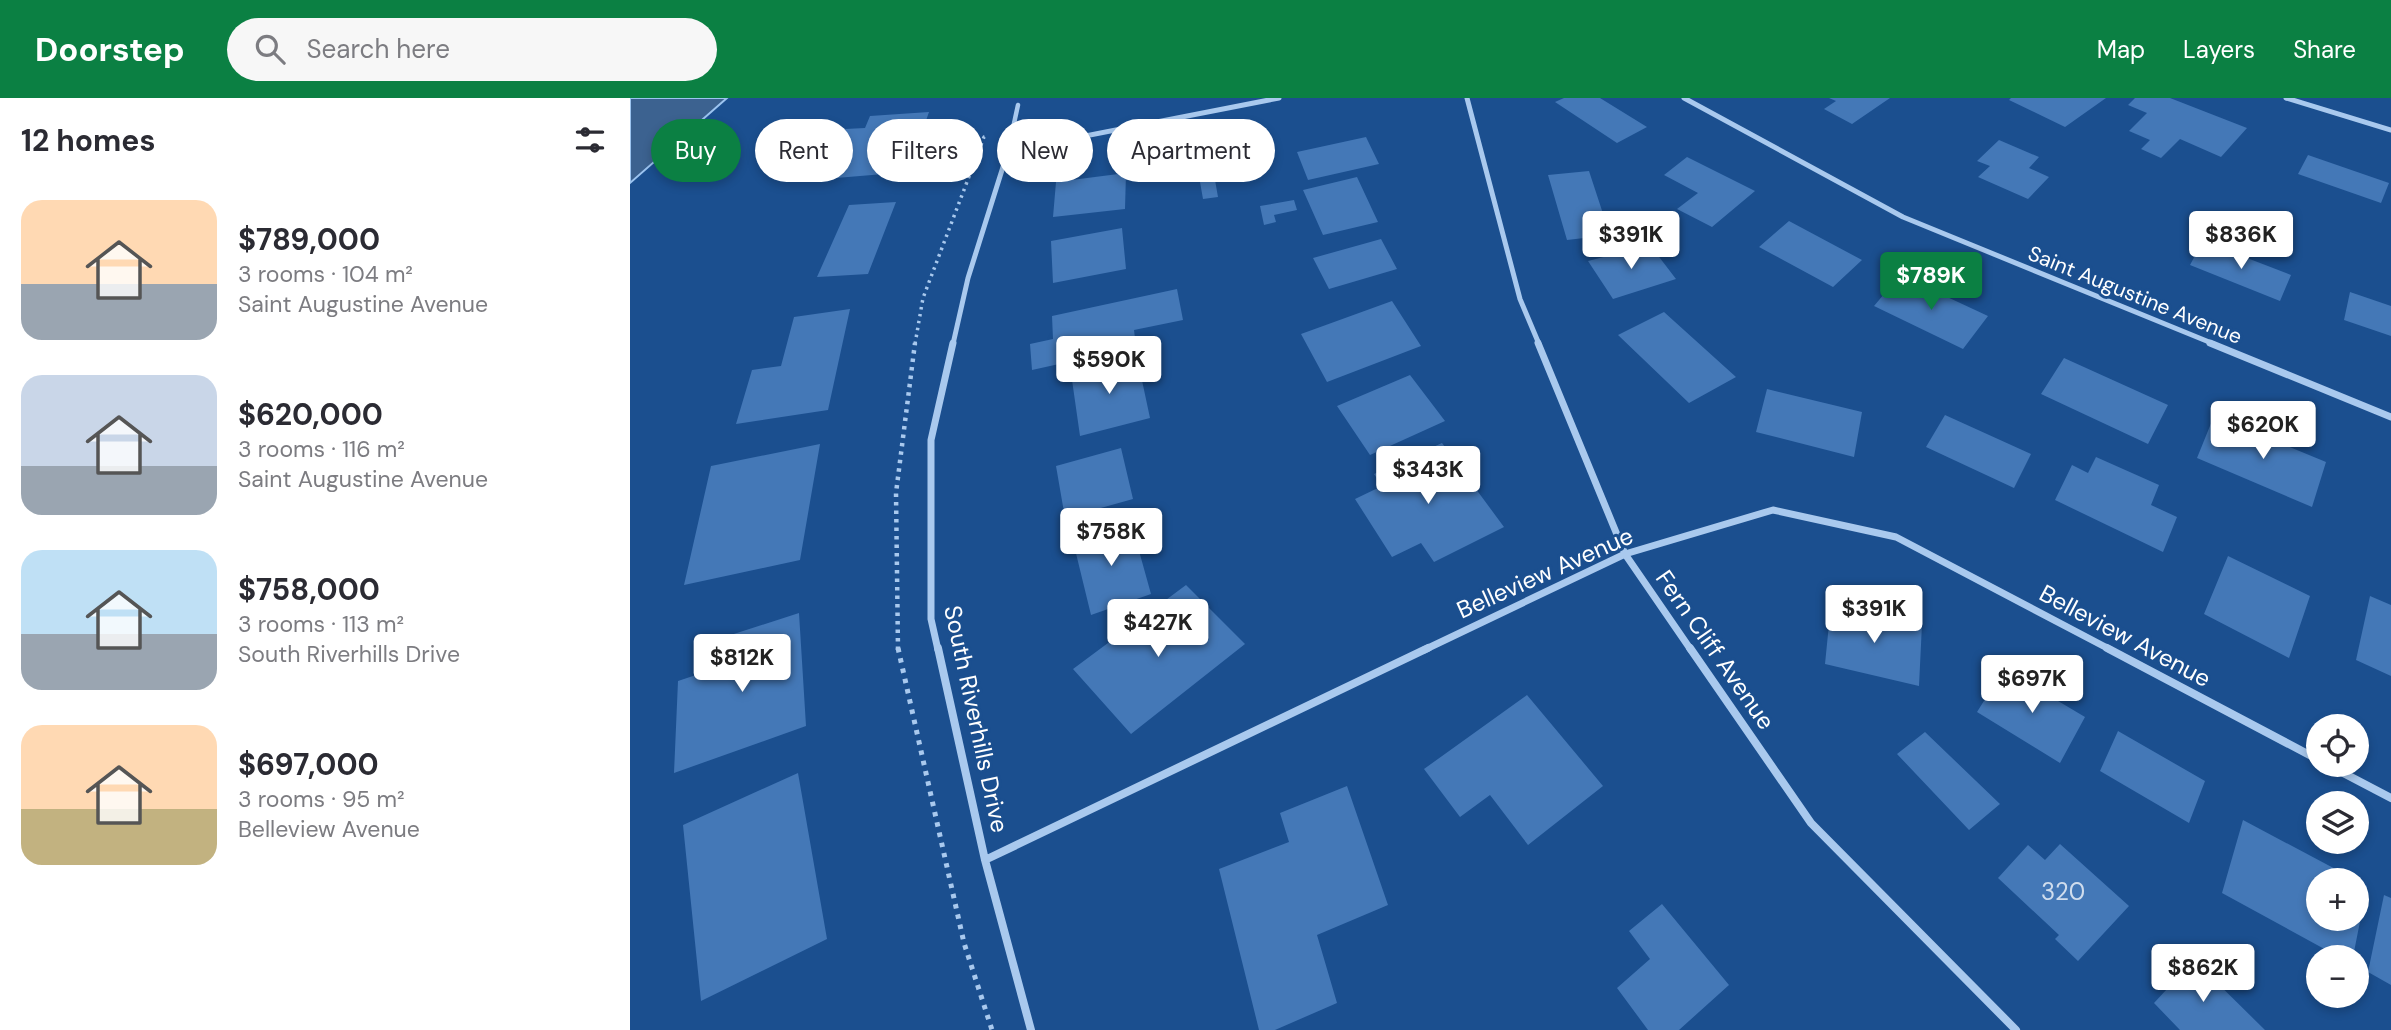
<!DOCTYPE html>
<html lang="en">
<head>
<meta charset="utf-8">
<style>
	body { margin:0; font-family:"DM Sans",sans-serif; background:#f7f7f7; color:#2b2b33; height:100vh; display:flex; flex-direction:column; font-size:26px; white-space:nowrap }
	* { box-sizing:border-box; margin:0 }
	p { font-size:23px; color:#7c7c81 }
	.icon { flex:none; width:38px; height:38px; fill:none; stroke:currentColor; stroke-width:2; stroke-linecap:round; stroke-linejoin:round }
	.map { position:relative; flex:1; overflow:hidden }
	.side { display:flex; flex-direction:column; background:#fff; width:630px }
	.side>* { flex:none }
	.banner { position:absolute; left:21px; top:21px; width:665px; height:63px; display:flex; gap:14px }
	.tools { position:absolute; left:1676px; top:616px; display:grid; gap:14px }
	.tools a { display:grid; place-items:center; width:63px; height:63px; border-radius:50%; background:#fff; box-shadow:0 4px 10px #0003; font-size:35px }
	.price { position:absolute; translate:-50% -60px; padding:0 16px; border-radius:7px; background:#fff; color:#222; font-size:23px; line-height:46px; filter:drop-shadow(0 2px 4px #0008) }
	.price::after { content:''; position:absolute; left:50%; top:42px; width:21px; height:16px; margin-left:-10px; background:inherit; clip-path:polygon(0 0,100% 0,50% 100%) }
	.price.active { background:#0b8043; color:#fff }
	ul { padding:0; list-style:none }
	li { display:flex; align-items:center; gap:21px; height:175px; padding:0 21px }
	li span { display:grid; place-items:center; flex:none; width:196px; height:140px; border-radius:21px; color:#555 }
	li>.icon { margin-inline-start:auto }
	span .icon { width:84px; height:84px; fill:#fffc; stroke-width:1 }
	li b { font-size:30px }
	h2 { display:flex; justify-content:space-between; align-items:center; height:84px; padding:0 21px; font-size:30px }
	.pill { padding:0 24px; border-radius:32px; background:#fff; box-shadow:0 4px 10px #0003; font-size:24px; line-height:63px }
	.pill.active { background:#0b8043; color:#fff }
	header { display:flex; align-items:center; gap:42px; box-sizing:border-box; height:98px; padding:0 35px; background:#0b8043; color:#fff }
	header strong { font-size:33px }
	nav { display:flex; gap:38px; margin-inline-start:auto; font-size:24px }
	.search { width:490px; height:63px; background:#f7f7f7; display:flex; align-items:center; gap:18px; box-sizing:border-box; padding:0 24px; border-radius:38px; color:#7c7c81; font-size:26px }
	main { display:flex; flex:1; min-height:0 }
	.map>svg:first-child { display:block }
</style>
</head>
<body>
<header>
<strong>Doorstep</strong>
<div class="search"><svg class="icon" aria-label="search" viewBox="0 0 24 24"><circle cx="10" cy="10" r="6"/><path d="M15 15l6 6"/></svg>Search here</div>
<nav><a>Map</a><a>Layers</a><a>Share</a></nav>
</header>
<main>
<section class="side">
<h2>12 homes<svg class="icon" aria-label="filters" viewBox="0 0 24 24"><path d="M4 7h16M4 17h16"/><circle cx="9" cy="7" r="2"/><circle cx="15" cy="17" r="2"/></svg></h2>
<ul>
<li><span style="background:linear-gradient(#ffd9b3 60%,#9aa5b1 0)"><svg class="icon" aria-label="home" viewBox="0 0 24 24"><path d="M3 11l9-7 9 7M6 9v11h12V9"/></svg></span><div><b>$789,000</b><p>3 rooms · 104 m²</p><p>Saint Augustine Avenue</p></div></li>
<li><span style="background:linear-gradient(#c9d6e8 65%,#9aa5b1 0)"><svg class="icon" aria-label="home" viewBox="0 0 24 24"><path d="M3 11l9-7 9 7M6 9v11h12V9"/></svg></span><div><b>$620,000</b><p>3 rooms · 116 m²</p><p>Saint Augustine Avenue</p></div></li>
<li><span style="background:linear-gradient(#bfe0f5 60%,#9aa5b1 0)"><svg class="icon" aria-label="home" viewBox="0 0 24 24"><path d="M3 11l9-7 9 7M6 9v11h12V9"/></svg></span><div><b>$758,000</b><p>3 rooms · 113 m²</p><p>South Riverhills Drive</p></div></li>
<li><span style="background:linear-gradient(#ffd9b3 60%,#c2b280 0)"><svg class="icon" aria-label="home" viewBox="0 0 24 24"><path d="M3 11l9-7 9 7M6 9v11h12V9"/></svg></span><div><b>$697,000</b><p>3 rooms · 95 m²</p><p>Belleview Avenue</p></div></li>
</ul>
</section>
<div class="map">
<svg width="1761" height="932" viewBox="0 0 1761 932">
	<rect width="100%" height="100%" fill="#1b4f8f"/>
	<path fill="#3c6290" stroke="#9cc4f0" stroke-width="2" d="M 0,0 L 97,0 L 0,85 Z"/>
	<path fill="#4478b7" d="M 934,0 L 970,0 L 1017,29 L 987,45 L 925,4 Z
		M 1199,0 L 1260,0 L 1222,26 L 1194,11 L 1206,3 Z
		M 1381,0 L 1476,0 L 1435,29 L 1379,2 Z
		M 1505,0 L 1540,0 L 1617,30 L 1591,59 L 1550,41 L 1531,60 L 1511,51 L 1520,42 L 1499,33 L 1517,15 L 1498,7 Z
		M 299,14 L 291,37 L 271,39 L 266,51 L 287,49 L 278,74 L 194,81 L 215,31 L 235,30 L 240,18 Z
		M 736,39 L 749,66 L 678,82 L 667,54 Z
		M 1369,42 L 1409,59 L 1399,70 L 1419,79 L 1398,101 L 1348,79 L 1360,68 L 1347,63 Z
		M 1678,57 L 1759,85 L 1751,105 L 1668,76 Z
		M 1057,59 L 1125,93 L 1082,129 L 1047,111 L 1068,95 L 1034,77 Z
		M 959,73 L 980,137 L 937,142 L 918,77 Z
		M 496,75 L 495,111 L 423,119 L 426,84 Z
		M 727,79 L 748,124 L 693,137 L 673,92 Z
		M 585,82 L 588,99 L 573,101 L 570,84 Z
		M 664,102 L 667,112 L 644,117 L 646,124 L 634,127 L 630,108 Z
		M 266,104 L 238,176 L 187,179 L 219,107 Z
		M 1159,123 L 1232,162 L 1203,189 L 1129,149 Z
		M 492,130 L 496,171 L 423,185 L 421,143 Z
		M 751,141 L 767,171 L 699,191 L 683,160 Z
		M 1573,143 L 1661,177 L 1650,203 L 1560,167 Z
		M 1020,147 L 1046,181 L 983,201 L 958,163 Z
		M 1270,177 L 1358,218 L 1333,251 L 1244,208 Z
		M 547,191 L 553,222 L 504,232 L 506,249 L 402,272 L 400,246 L 423,241 L 422,218 Z
		M 1720,194 L 1761,208 L 1761,238 L 1714,222 Z
		M 762,203 L 791,248 L 697,284 L 671,236 Z
		M 220,211 L 198,312 L 106,326 L 122,272 L 151,268 L 164,219 Z
		M 1034,214 L 1106,279 L 1059,305 L 988,237 Z
		M 507,259 L 520,320 L 450,338 L 441,275 Z
		M 1434,260 L 1538,307 L 1518,346 L 1411,296 Z
		M 780,277 L 815,323 L 740,357 L 707,308 Z
		M 1137,291 L 1232,314 L 1224,359 L 1126,334 Z
		M 1315,317 L 1401,356 L 1384,390 L 1296,349 Z
		M 1584,318 L 1696,364 L 1682,409 L 1567,360 Z
		M 812,345 L 874,429 L 804,464 L 791,445 L 762,459 L 725,401 L 752,388 L 744,376 Z
		M 190,346 L 170,462 L 54,487 L 81,368 Z
		M 491,350 L 503,401 L 435,420 L 426,368 Z
		M 1466,359 L 1529,387 L 1521,407 L 1547,419 L 1533,454 L 1425,402 L 1442,367 L 1458,375 Z
		M 501,424 L 521,496 L 461,517 L 443,443 Z
		M 1598,458 L 1680,498 L 1659,560 L 1574,516 Z
		M 556,487 L 615,546 L 501,636 L 443,571 Z
		M 1740,498 L 1761,507 L 1761,578 L 1726,562 Z
		M 1201,506 L 1292,526 L 1289,588 L 1195,566 Z
		M 169,515 L 176,628 L 44,675 L 48,583 L 78,573 L 79,544 Z
		M 1374,571 L 1455,619 L 1430,665 L 1347,614 Z
		M 897,597 L 973,688 L 898,747 L 860,697 L 830,719 L 794,671 Z
		M 1488,633 L 1575,683 L 1559,725 L 1470,673 Z
		M 1295,634 L 1370,706 L 1339,732 L 1267,656 Z
		M 168,675 L 197,841 L 71,903 L 53,727 Z
		M 717,688 L 758,807 L 687,837 L 707,905 L 645,932 L 629,932 L 589,771 L 659,744 L 650,715 Z
		M 1613,722 L 1726,782 L 1689,782 L 1689,821 L 1727,821 L 1727,783 L 1737,788 L 1723,859 L 1709,859 L 1592,795 Z
		M 1430,746 L 1499,808 L 1448,863 L 1425,841 L 1429,837 L 1368,780 L 1398,747 L 1415,762 Z
		M 1754,797 L 1761,800 L 1761,887 L 1738,874 Z
		M 1032,806 L 1099,887 L 1049,932 L 1018,932 L 987,890 L 1020,861 L 999,833 Z
		M 1564,862 L 1635,932 L 1550,932 L 1524,905 Z"/>
	<g fill="none" stroke-linecap="round" stroke-linejoin="round">
		<path stroke="#a9c9ee" stroke-width="3.5" stroke-dasharray="2.5 4.5" stroke-linecap="butt" d="M 285,246 L 293,200 L 354,39 L 358,38"/>
		<path stroke="#a9c9ee" stroke-width="4.5" stroke-dasharray="3.5 5" stroke-linecap="butt" d="M 268,552 L 266,395 L 285,245"/>
		<path stroke="#a9c9ee" stroke-width="5" stroke-dasharray="4.5 6" stroke-linecap="butt" d="M 268,550 L 334,845 L 362,932"/>
		<path stroke="#a9c9ee" stroke-width="4.5" d="M 378,53 L 388,7"/>
		<path stroke="#a9c9ee" stroke-width="5" d="M 837,0 L 890,201 L 909,246
			M 1054,0 L 1273,119 L 1584,246
			M 1656,0 L 1761,32
			M 323,246 L 338,180 L 378,53 L 649,0"/>
		<path stroke="#a9c9ee" stroke-width="7" d="M 908,245 L 995,456 L 1061,552
			M 1580,245 L 1761,319
			M 308,552 L 301,521 L 301,342 L 323,245
			M 794,552 L 995,456 L 1143,412 L 1266,439 L 1481,552"/>
		<path stroke="#a9c9ee" stroke-width="8" d="M 308,550 L 355,762 L 401,932
			M 1060,550 L 1181,725 L 1386,932
			M 1477,550 L 1689,662
			M 1698,667 L 1761,700
			M 355,762 L 798,550"/>
	</g>
	<g text-anchor="middle" stroke-width="6" stroke-linejoin="round" paint-order="stroke">
		<g font-size="21" fill="#fff" stroke="#1b4f8f">
			<text transform="translate(1505 197) rotate(22)" y="7">Saint Augustine Avenue</text>
		</g>
		<g font-size="24" fill="#fff" stroke="#1b4f8f">
			<text transform="translate(915 475) rotate(-24)" y="8">Belleview Avenue</text>
			<text transform="translate(1495 538) rotate(28)" y="8">Belleview Avenue</text>
			<text transform="translate(1085 552) rotate(55)" y="8">Fern Cliff Avenue</text>
			<text transform="translate(346 621) rotate(78)" y="8">South Riverhills Drive</text>
		</g>
		<g font-size="24" fill="#d0dded">
			<text x="1433" y="802">320</text>
		</g>
	</g>
</svg>
<div class="tools">
<a><svg class="icon" aria-label="locate" viewBox="0 0 24 24"><circle cx="12" cy="12" r="6"/><path d="M12 2v4M12 18v4M2 12h4M18 12h4"/></svg></a>
<a><svg class="icon" aria-label="layers" viewBox="0 0 24 24"><path d="M12 4l9 5-9 5-9-5zM3 14l9 5 9-5"/></svg></a>
<a>+</a>
<a>−</a>
</div>
<b class="price" style="left:1001px;top:173px">$391K</b>
<b class="price" style="left:1611px;top:173px">$836K</b>
<b class="price active" style="left:1301px;top:214px">$789K</b>
<b class="price" style="left:479px;top:298px">$590K</b>
<b class="price" style="left:1633px;top:363px">$620K</b>
<b class="price" style="left:798px;top:408px">$343K</b>
<b class="price" style="left:481px;top:470px">$758K</b>
<b class="price" style="left:1244px;top:547px">$391K</b>
<b class="price" style="left:528px;top:561px">$427K</b>
<b class="price" style="left:112px;top:596px">$812K</b>
<b class="price" style="left:1402px;top:617px">$697K</b>
<b class="price" style="left:1573px;top:906px">$862K</b>
<div class="banner">
<a class="pill active">Buy</a>
<a class="pill">Rent</a>
<a class="pill">Filters</a>
<a class="pill">New</a>
<a class="pill">Apartment</a>
</div>
</div>
</main>
</body>
</html>
